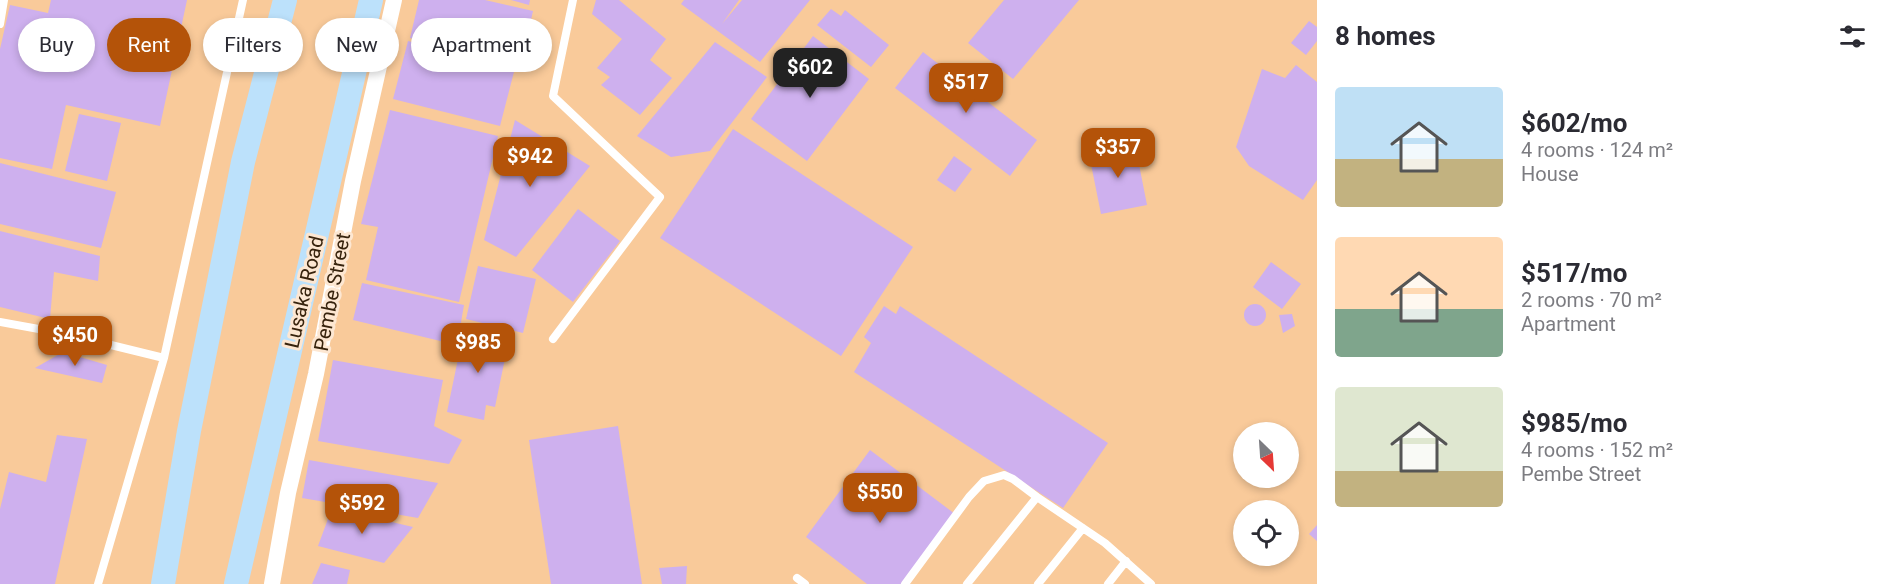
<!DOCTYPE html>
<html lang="en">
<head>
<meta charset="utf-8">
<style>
	body { margin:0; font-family:Roboto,sans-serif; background:#f7f7f7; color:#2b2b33; height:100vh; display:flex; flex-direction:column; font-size:22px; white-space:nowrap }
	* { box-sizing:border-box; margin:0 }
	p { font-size:20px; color:#7c7c81 }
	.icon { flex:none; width:33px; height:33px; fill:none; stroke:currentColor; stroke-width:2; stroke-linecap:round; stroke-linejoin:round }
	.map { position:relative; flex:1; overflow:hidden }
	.drawer { display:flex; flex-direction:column; background:#fff; width:570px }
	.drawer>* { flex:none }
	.hud { position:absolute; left:18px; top:18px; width:570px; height:54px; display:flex; gap:12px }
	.needle { width:39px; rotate:155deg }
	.buttons { position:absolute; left:1233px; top:422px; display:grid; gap:12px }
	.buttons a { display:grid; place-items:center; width:66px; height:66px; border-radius:50%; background:#fff; box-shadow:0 3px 9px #0003; font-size:30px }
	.price { position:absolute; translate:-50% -51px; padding:0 14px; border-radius:12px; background:#b45309; color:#fff; font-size:20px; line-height:39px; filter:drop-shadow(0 2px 3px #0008) }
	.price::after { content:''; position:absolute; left:50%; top:36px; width:18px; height:14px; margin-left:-9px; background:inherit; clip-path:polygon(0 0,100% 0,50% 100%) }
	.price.on { background:#222; color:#fff }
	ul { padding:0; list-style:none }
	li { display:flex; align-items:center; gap:18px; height:150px; padding:0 18px }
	li span { display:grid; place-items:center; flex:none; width:168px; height:120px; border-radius:6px; color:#555 }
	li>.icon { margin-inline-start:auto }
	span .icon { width:72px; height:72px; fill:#fffc; stroke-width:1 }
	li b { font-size:26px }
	h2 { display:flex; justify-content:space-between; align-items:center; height:72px; padding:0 18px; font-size:26px }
	.pill { padding:0 21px; border-radius:27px; background:#fff; box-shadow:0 3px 9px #0003; font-size:21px; line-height:54px }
	.pill.on { background:#b45309; color:#fff }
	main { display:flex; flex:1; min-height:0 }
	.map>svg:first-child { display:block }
</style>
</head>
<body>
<main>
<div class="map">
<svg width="1317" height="584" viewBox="0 0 1317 584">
	<rect width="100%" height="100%" fill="#f8d8b8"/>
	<path fill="#f9ca9a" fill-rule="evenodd" d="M 0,0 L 1317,0 L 1317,584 L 0,584 ZM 1244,432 L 1288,432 L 1288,477 L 1244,477 ZM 1244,510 L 1288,510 L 1288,555 L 1244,555 Z"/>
	<path fill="#ceb0ee" d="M 51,0 L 187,0 L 160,126 L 66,105 L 52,169 L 0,158 L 0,49 L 10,5 L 48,13 Z
		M 419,0 L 485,0 L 533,11 L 521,64 L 410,38 Z
		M 511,0 L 530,0 L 529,5 Z
		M 596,0 L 619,0 L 666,39 L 650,60 L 672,78 L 640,115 L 601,85 L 610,77 L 597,68 L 622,39 L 592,14 Z
		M 684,0 L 739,0 L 722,24 L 742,0 L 810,0 L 760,62 L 681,4 Z
		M 1004,0 L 1079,0 L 1013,79 L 968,43 Z
		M 831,9 L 841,16 L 845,10 L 889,45 L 871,67 L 817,25 Z
		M 1309,21 L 1317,27 L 1317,41 L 1306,55 L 1291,43 Z
		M 813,36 L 869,79 L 807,161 L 751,119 Z
		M 408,41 L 515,68 L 500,126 L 393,99 Z
		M 715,42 L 767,77 L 710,151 L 671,157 L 637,136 Z
		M 923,52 L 1037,140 L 1010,176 L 895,88 Z
		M 1296,65 L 1317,82 L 1317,180 L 1303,200 L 1249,166 L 1236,147 L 1262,69 L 1285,78 Z
		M 390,110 L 498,136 L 459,302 L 366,280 L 378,227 L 361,224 Z
		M 79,114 L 121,123 L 107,181 L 65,171 Z
		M 515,120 L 590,166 L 516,257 L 484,240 Z
		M 733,129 L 913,247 L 841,356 L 660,238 Z
		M 1135,144 L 1147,205 L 1101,214 L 1089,154 Z
		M 954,156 L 972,169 L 955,192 L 937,180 Z
		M 0,163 L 116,192 L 101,248 L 0,224 Z
		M 578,209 L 620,241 L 573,302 L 532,270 Z
		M 0,231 L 100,256 L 98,281 L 54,272 L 50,319 L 0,307 Z
		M 1271,262 L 1301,284 L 1282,309 L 1253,287 Z
		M 478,266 L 536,279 L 523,333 L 466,319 Z
		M 362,283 L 464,305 L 457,345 L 353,320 Z
		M1244 315a11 11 0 1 1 22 0a11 11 0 1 1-22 0Z
		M 884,306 L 896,314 L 900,306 L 1108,443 L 1063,508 L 854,372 L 871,343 L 864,337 Z
		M 1292,314 L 1295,326 L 1283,333 L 1279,315 Z
		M 464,330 L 509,339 L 495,407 L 486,405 L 484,420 L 447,412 Z
		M 63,352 L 107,365 L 102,383 L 35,368 Z
		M 333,360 L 443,380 L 434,426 L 462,440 L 449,464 L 318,441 Z
		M 618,426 L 642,584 L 551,584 L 529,440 Z
		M 57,435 L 87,439 L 55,584 L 0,584 L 0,509 L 9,472 L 46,482 Z
		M 870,450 L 955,514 L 901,584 L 867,584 L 806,537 Z
		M 309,460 L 438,483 L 418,518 L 302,498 Z
		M 332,508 L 413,527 L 384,563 L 318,546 Z
		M 1317,525 L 1317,541 L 1309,534 Z
		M 321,563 L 350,570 L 347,584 L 312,584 Z
		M 687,566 L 686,584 L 662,584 L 659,568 Z"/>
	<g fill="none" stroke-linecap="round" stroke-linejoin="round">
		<path stroke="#fff" stroke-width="8" d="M 0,24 L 4,0
			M 0,322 L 66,334 L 164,358
			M 553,339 L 660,197 L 553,96 L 573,0
			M 797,578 L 805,584
			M 98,584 L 164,358 L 243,0
			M 905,584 L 969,497 L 984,481 L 1004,475 L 1013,479 L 1037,497 L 1105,543 L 1151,584
			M 967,584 L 1037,497
			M 1038,584 L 1083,528
			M 1108,584 L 1126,561"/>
		<path stroke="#fff" stroke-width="16" d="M 272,584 L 288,493 L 316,374 L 353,181 L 394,0"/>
		<path stroke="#bce1fb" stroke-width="24" d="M 163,584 L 189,431 L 243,162 L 285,0
			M 236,584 L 371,0"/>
	</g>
	<g text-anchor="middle" stroke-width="6" stroke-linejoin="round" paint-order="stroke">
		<g font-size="20" fill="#37230d" stroke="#fde7d2">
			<text transform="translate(304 292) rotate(-77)" y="7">Lusaka Road</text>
			<text transform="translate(332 292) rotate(-79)" y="7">Pembe Street</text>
		</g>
	</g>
</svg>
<div class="buttons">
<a><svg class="needle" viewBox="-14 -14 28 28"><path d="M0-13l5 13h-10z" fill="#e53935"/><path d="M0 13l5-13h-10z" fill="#7c7c81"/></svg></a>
<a><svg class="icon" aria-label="locate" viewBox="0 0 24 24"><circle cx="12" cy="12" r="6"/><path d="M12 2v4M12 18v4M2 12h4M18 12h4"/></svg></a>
</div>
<b class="price on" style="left:810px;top:99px">$602</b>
<b class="price" style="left:966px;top:114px">$517</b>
<b class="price" style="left:1118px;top:179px">$357</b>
<b class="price" style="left:530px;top:188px">$942</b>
<b class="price" style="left:75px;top:367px">$450</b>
<b class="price" style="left:478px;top:374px">$985</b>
<b class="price" style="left:880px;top:524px">$550</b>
<b class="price" style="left:362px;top:535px">$592</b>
<div class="hud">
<a class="pill">Buy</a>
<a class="pill on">Rent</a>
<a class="pill">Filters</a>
<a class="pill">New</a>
<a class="pill">Apartment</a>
</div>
</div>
<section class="drawer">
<h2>8 homes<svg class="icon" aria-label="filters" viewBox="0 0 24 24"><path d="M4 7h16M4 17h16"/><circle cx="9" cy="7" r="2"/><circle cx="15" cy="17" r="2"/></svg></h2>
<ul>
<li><span style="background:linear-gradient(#bfe0f5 60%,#c2b280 0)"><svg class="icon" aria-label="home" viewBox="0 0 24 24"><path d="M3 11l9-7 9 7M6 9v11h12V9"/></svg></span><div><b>$602/mo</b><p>4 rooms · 124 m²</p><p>House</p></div></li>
<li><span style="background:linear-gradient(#ffd9b3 60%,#7fa58c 0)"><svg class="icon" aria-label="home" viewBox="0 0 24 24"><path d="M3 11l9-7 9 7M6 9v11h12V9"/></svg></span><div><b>$517/mo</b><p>2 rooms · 70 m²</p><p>Apartment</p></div></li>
<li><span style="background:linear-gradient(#dfe7d0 70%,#c2b280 0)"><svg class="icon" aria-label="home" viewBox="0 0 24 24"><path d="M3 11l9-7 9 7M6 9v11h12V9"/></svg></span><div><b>$985/mo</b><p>4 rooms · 152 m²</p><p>Pembe Street</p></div></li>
</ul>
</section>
</main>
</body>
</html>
